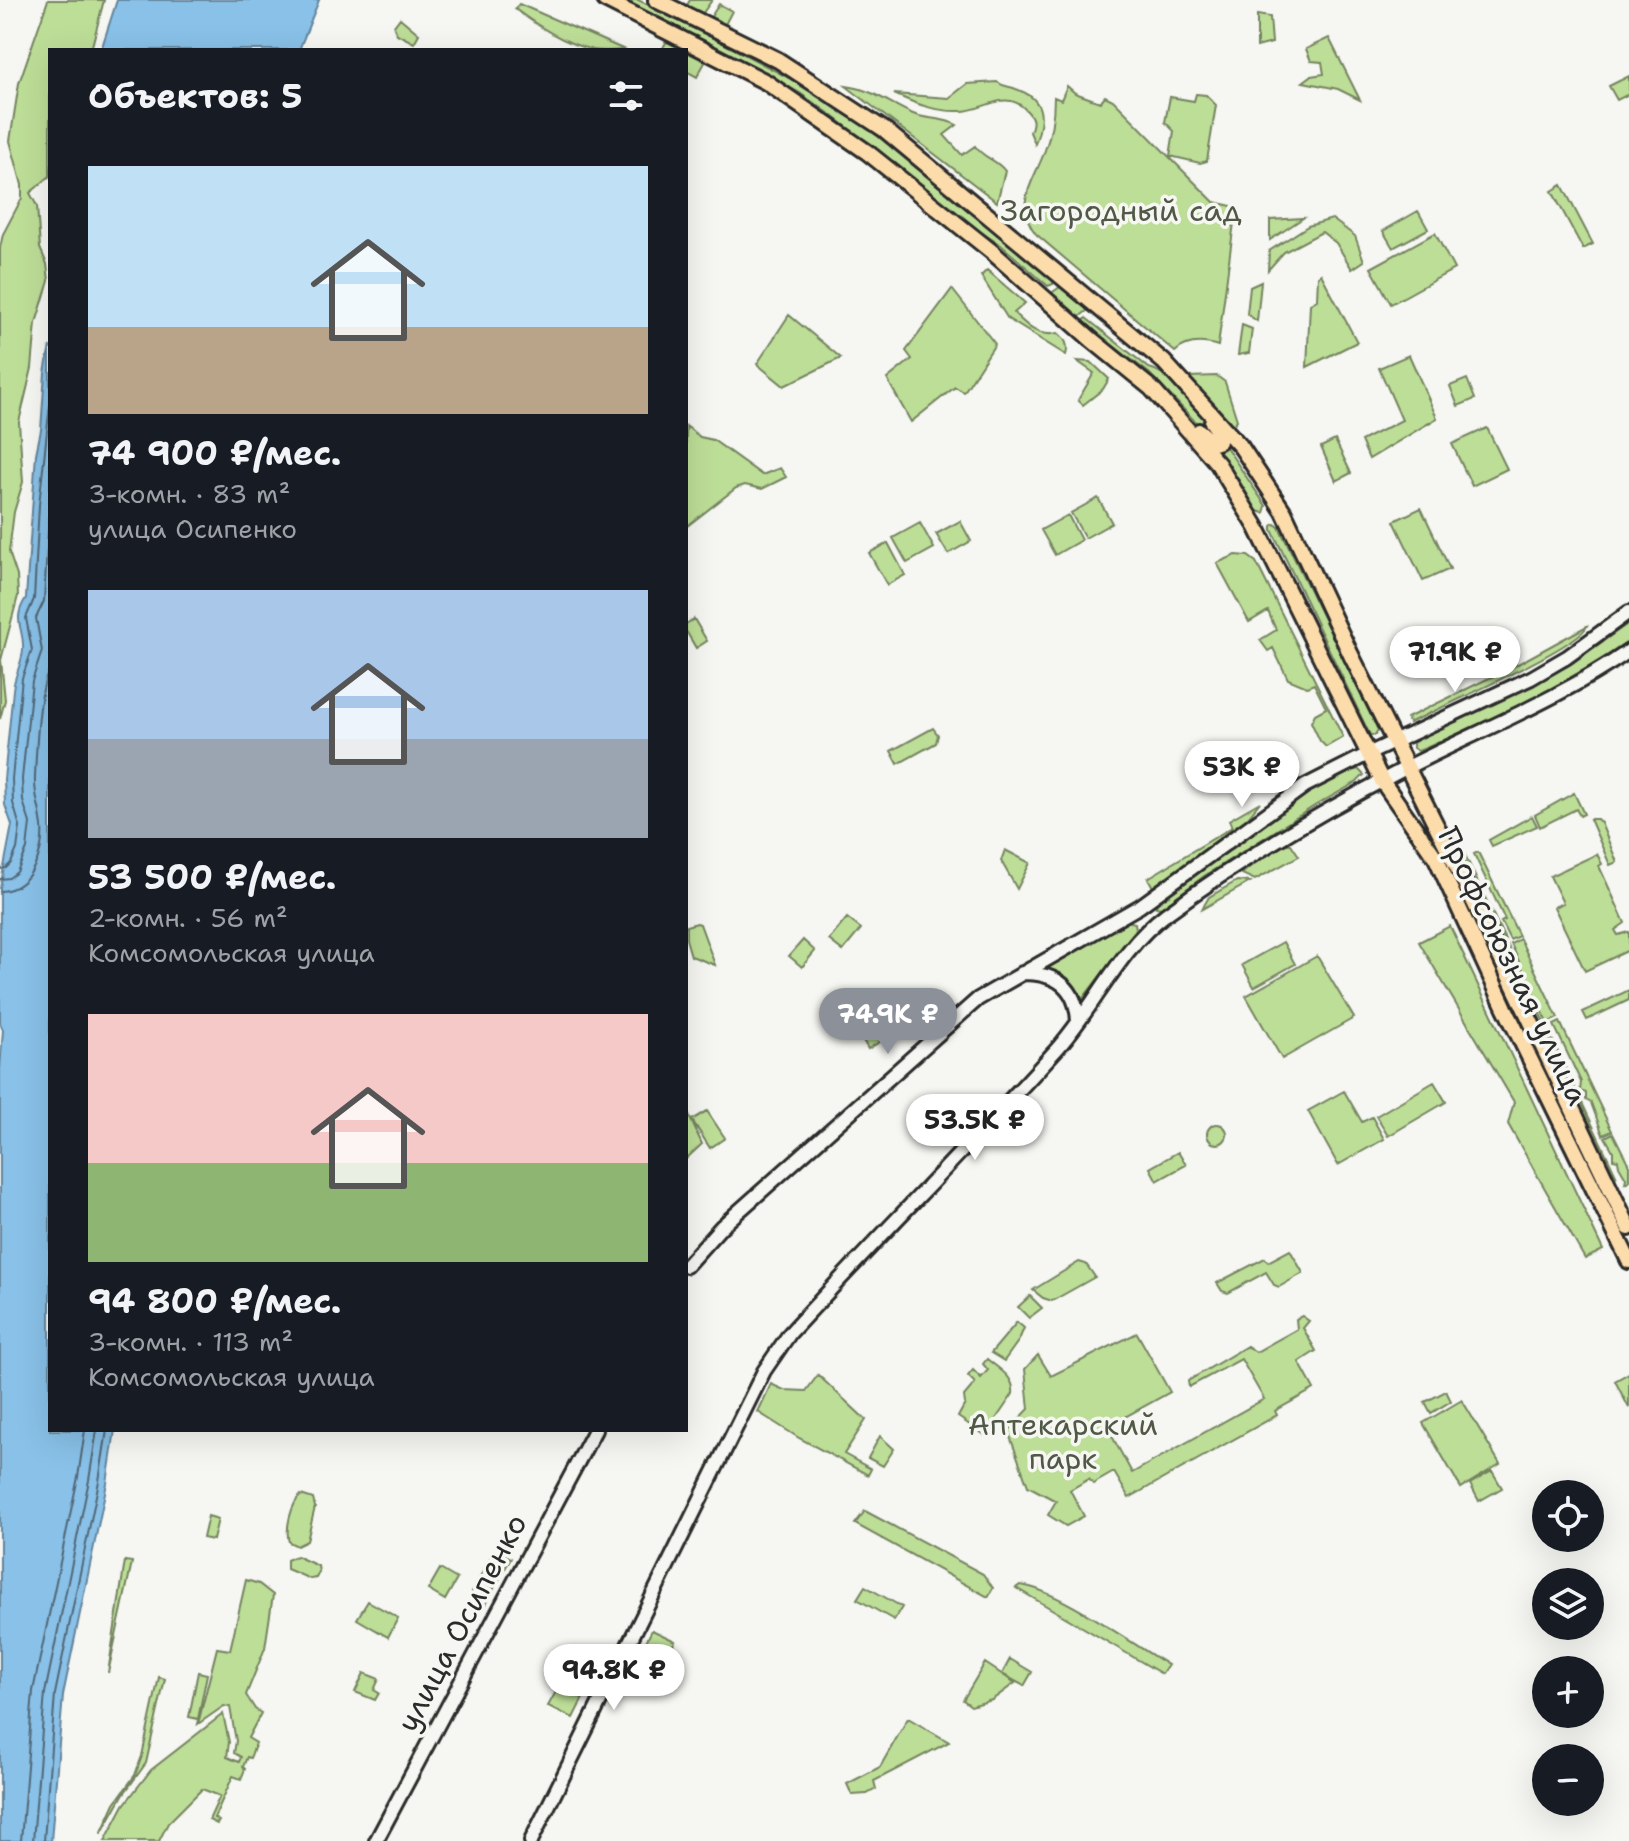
<!DOCTYPE html>
<html lang="ru">
<head>
<meta charset="utf-8">
<style>
	body { margin:0; font-family:"Shantell Sans",sans-serif; background:#242831; color:#f1f3f6; height:100vh; display:flex; flex-direction:column; font-size:30px; white-space:nowrap }
	* { box-sizing:border-box; margin:0 }
	p { font-size:26px; color:#9ea1a6 }
	.icon { flex:none; width:44px; height:44px; fill:none; stroke:currentColor; stroke-width:2; stroke-linecap:round; stroke-linejoin:round }
	.map { position:relative; flex:1; overflow:hidden }
	.details { position:absolute; left:48px; top:48px; width:640px; height:1384px; display:flex; flex-direction:column; background:#171b24; border-radius:0px; box-shadow:0 8px 32px #0002 }
	.details>* { flex:none }
	.controls { position:absolute; left:1532px; top:1480px; display:grid; gap:16px }
	.controls a { display:grid; place-items:center; width:72px; height:72px; border-radius:50%; background:#171b24; box-shadow:0 8px 32px #0002; font-size:40px }
	.price { position:absolute; translate:-50% -68px; padding:0 18px; border-radius:28px; background:#fff; color:#222; font-size:26px; line-height:52px; filter:drop-shadow(0 2px 4px #0008) }
	.price::after { content:''; position:absolute; left:50%; top:48px; width:24px; height:18px; margin-left:-12px; background:inherit; clip-path:polygon(0 0,100% 0,50% 100%) }
	.price.on { background:#8c9099; color:#fff }
	ul { padding:0; list-style:none }
	li { display:grid; align-content:center; gap:16px; height:424px; padding:0 40px }
	li span { display:grid; place-items:center; height:248px; border-radius:0px; color:#555 }
	li>.icon { margin-inline-start:auto }
	span .icon { width:144px; height:144px; fill:#fffc; stroke-width:1 }
	li b { font-size:34px }
	h2 { display:flex; justify-content:space-between; align-items:center; height:96px; padding:0 40px; font-size:34px }
	.map>svg:first-child { display:block }
</style>
</head>
<body>
<div class="map">
<svg width="1629" height="1841" viewBox="0 0 1629 1841">
	<rect width="100%" height="100%" fill="#f6f6f2"/>
	<filter id="ink" filterUnits="userSpaceOnUse"><feTurbulence type="fractalNoise" baseFrequency=".0125" numOctaves="2"/><feDisplacementMap in="SourceGraphic" scale="16" xChannelSelector="R" yChannelSelector="G"/><feConvolveMatrix kernelMatrix="1 2 1 2 8 2 1 2 1" color-interpolation-filters="sRGB"/></filter>
	<g filter="url(#ink)">
		<path fill="#bdde97" stroke="#748461" stroke-width="2" d="M 48,0 L 104,0 L 91,50 L 50,50 L 50,176 L 30,193 L 37,206 L 40,248 L 47,264 L 49,281 L 36,323 L 32,368 L 19,422 L 23,482 L 14,512 L 9,552 L 17,576 L 18,596 L 1,660 L 5,700 L 0,719 L 0,248 L 3,234 L 22,198 L 22,185 L 10,141 L 19,83 Z
			M 623,0 L 638,0 L 679,19 L 690,0 L 712,0 L 693,27 L 702,31 L 719,4 L 732,11 L 717,40 L 804,86 L 869,129 L 1053,280 L 1053,284 L 1048,286 L 1001,245 L 976,229 L 833,116 L 800,93 L 714,46 L 697,77 L 686,71 L 686,56 L 698,37 L 689,33 L 677,50 L 662,50 L 675,25 Z
			M 519,4 L 625,50 C 615,50 603,52 593,50 C 565,44 538,26 515,9 Z
			M 1257,15 L 1270,17 L 1272,43 L 1257,47 Z
			M 400,18 L 419,34 L 414,43 L 397,34 L 394,26 Z
			M 1329,38 L 1360,100 L 1338,89 L 1303,82 L 1311,76 L 1324,74 L 1322,62 L 1311,61 L 1306,49 Z
			M 1629,76 L 1629,94 L 1617,100 L 1609,86 Z
			M 997,82 C 1004,87 1008,86 1016,89 C 1046,99 1044,119 1035,144 L 1030,132 C 1034,122 1034,118 1026,110 C 1006,88 984,111 961,111 C 936,112 916,104 894,94 L 949,98 L 967,84 Z
			M 846,86 C 872,89 890,104 913,114 C 927,120 943,117 957,125 L 944,135 L 962,155 L 975,146 C 984,159 996,159 1005,171 L 997,202 Z
			M 1067,86 L 1075,93 L 1100,102 L 1105,96 L 1113,100 L 1214,202 L 1236,207 L 1218,346 C 1202,341 1187,341 1175,352 L 1036,234 C 1013,204 1033,183 1044,153 C 1051,135 1054,116 1054,97 L 1061,100 Z
			M 1196,94 L 1206,95 L 1216,105 L 1207,161 L 1200,163 L 1170,156 L 1174,131 L 1165,122 L 1170,97 L 1194,101 Z
			M 1562,185 L 1593,244 L 1583,249 L 1552,191 Z
			M 1418,211 L 1428,229 L 1393,248 L 1383,231 Z
			M 1303,218 L 1270,240 L 1270,220 Z
			M 1332,219 L 1355,236 L 1364,261 L 1352,269 L 1336,243 L 1322,232 L 1284,252 L 1268,270 L 1269,251 L 1308,226 Z
			M 1435,233 L 1454,269 L 1391,304 L 1371,268 Z
			M 987,270 L 1025,303 L 1014,313 C 1027,326 1038,338 1058,333 C 1065,339 1069,345 1066,355 L 1008,319 L 981,276 Z
			M 1321,274 L 1357,342 L 1307,367 L 1310,304 L 1317,300 L 1318,276 Z
			M 1261,282 L 1257,321 L 1247,314 L 1250,287 Z
			M 1060,287 L 1088,310 L 1078,318 L 1050,294 Z
			M 952,289 L 995,344 L 964,392 L 955,387 L 911,422 L 887,379 L 912,359 L 906,351 Z
			M 789,315 L 841,358 L 784,386 L 757,364 Z
			M 1086,318 L 1149,368 C 1173,373 1201,415 1217,434 L 1211,438 L 1149,373 L 1087,326 L 1084,321 Z
			M 1242,325 L 1252,329 L 1249,353 L 1238,355 Z
			M 1409,355 L 1437,418 L 1369,459 L 1361,441 L 1402,420 L 1379,368 Z
			M 1077,361 L 1091,362 L 1109,379 L 1103,389 L 1083,405 L 1078,400 L 1094,373 Z
			M 1217,376 L 1225,382 L 1237,420 L 1232,426 L 1189,377 Z
			M 1467,379 L 1475,399 L 1458,406 L 1450,386 Z
			M 686,426 L 700,437 L 713,440 L 762,475 L 780,468 L 786,477 L 762,489 L 745,485 L 736,488 L 686,527 Z
			M 1487,428 L 1507,469 L 1472,486 L 1452,444 Z
			M 1335,440 L 1351,473 L 1336,481 L 1321,447 Z
			M 1224,444 L 1266,506 L 1264,513 L 1257,511 L 1238,479 L 1211,446 Z
			M 1098,498 L 1112,523 L 1085,538 L 1071,513 Z
			M 1421,508 L 1450,569 L 1423,581 L 1394,521 Z
			M 1068,515 L 1081,540 L 1055,555 L 1041,530 Z
			M 960,521 L 971,541 L 948,554 L 936,534 Z
			M 920,523 L 934,548 L 907,563 L 893,538 Z
			M 1275,524 L 1279,527 L 1378,730 L 1375,735 L 1370,735 L 1367,729 L 1272,530 L 1272,526 Z
			M 888,543 L 905,575 L 887,585 L 869,553 Z
			M 1236,555 L 1248,556 L 1256,562 L 1343,737 L 1326,747 L 1320,741 L 1311,722 L 1315,714 L 1326,708 L 1314,684 L 1307,687 L 1288,679 L 1273,648 L 1268,651 L 1260,640 L 1276,630 L 1268,611 L 1249,622 L 1217,563 Z
			M 694,619 L 707,641 L 696,648 L 686,631 L 686,624 Z
			M 1629,623 L 1629,641 C 1566,685 1498,716 1428,747 L 1418,751 L 1413,748 L 1413,743 L 1423,737 L 1568,666 Z
			M 1587,626 C 1580,646 1437,709 1409,723 L 1407,718 L 1516,665 Z
			M 933,728 L 938,735 L 936,743 L 898,764 L 891,751 Z
			M 1358,769 L 1364,775 L 1357,782 L 1316,805 L 1204,876 L 1161,908 L 1156,907 L 1157,902 C 1220,855 1284,797 1358,769 Z
			M 1574,793 L 1584,814 L 1580,816 L 1576,809 L 1540,827 L 1535,815 Z
			M 1260,802 L 1244,822 L 1154,889 L 1148,878 L 1232,827 L 1229,820 Z
			M 1532,816 L 1537,826 L 1492,846 L 1489,840 Z
			M 1590,819 L 1597,819 L 1601,823 L 1617,862 L 1610,865 Z
			M 1286,844 L 1291,844 L 1299,856 L 1255,880 L 1242,874 L 1256,861 Z
			M 1005,850 L 1030,863 L 1017,889 L 1001,861 Z
			M 1478,852 L 1519,936 L 1510,940 L 1501,922 L 1505,920 L 1474,854 Z
			M 1464,853 L 1617,1177 L 1604,1162 L 1461,860 Z
			M 1597,854 L 1602,864 L 1599,866 L 1625,923 L 1615,930 L 1618,935 L 1629,932 L 1629,950 L 1585,971 L 1554,907 L 1563,903 L 1550,876 Z
			M 1237,881 L 1250,882 L 1202,909 L 1209,897 Z
			M 847,918 L 861,929 L 843,951 L 829,940 Z
			M 1127,921 L 1135,923 L 1136,929 L 1080,1002 L 1071,986 L 1039,972 Z
			M 697,923 L 700,924 L 715,965 L 691,956 L 686,939 L 686,926 Z
			M 1450,926 L 1603,1250 L 1585,1259 L 1508,1124 L 1514,1102 L 1419,942 Z
			M 1520,939 L 1558,1018 L 1547,1023 L 1511,944 Z
			M 803,940 L 815,951 L 802,967 L 789,956 Z
			M 1283,942 L 1295,964 L 1254,987 L 1242,965 Z
			M 1317,956 L 1354,1018 L 1282,1059 L 1246,996 Z
			M 1629,990 L 1629,1000 L 1587,1020 L 1583,1012 Z
			M 874,1017 L 886,1038 L 868,1049 L 856,1028 Z
			M 1560,1022 L 1612,1131 L 1603,1135 L 1591,1103 L 1586,1100 L 1586,1093 L 1580,1091 L 1581,1082 L 1554,1025 Z
			M 1434,1082 L 1446,1102 L 1388,1136 L 1376,1116 Z
			M 1344,1091 L 1362,1122 L 1372,1117 L 1384,1139 L 1338,1165 L 1308,1111 Z
			M 686,1109 L 702,1144 L 686,1159 Z
			M 707,1111 L 725,1138 L 710,1148 L 692,1120 Z
			M1207 1134a10 10 0 1 1 20 0a10 10 0 1 1-20 0Z
			M 1613,1133 L 1629,1165 L 1629,1181 L 1625,1183 L 1626,1178 L 1619,1166 L 1618,1160 L 1613,1159 L 1613,1151 L 1605,1137 Z
			M 1178,1152 L 1186,1165 L 1157,1181 L 1150,1168 Z
			M 1290,1250 L 1303,1273 L 1279,1287 L 1274,1285 L 1266,1272 L 1228,1293 L 1222,1291 L 1217,1283 L 1265,1258 L 1268,1262 Z
			M 1079,1262 L 1086,1264 L 1095,1277 L 1052,1301 L 1043,1298 L 1033,1290 Z
			M 1030,1296 L 1042,1308 L 1029,1318 L 1018,1307 Z
			M 1302,1316 L 1309,1321 L 1303,1328 L 1316,1351 L 1299,1362 L 1314,1389 L 1275,1411 L 1277,1415 L 1129,1498 L 1114,1472 L 1093,1484 L 1089,1479 L 1070,1490 L 1084,1516 L 1066,1526 L 1048,1515 L 1056,1501 L 1028,1486 L 1008,1431 L 1029,1409 L 1025,1369 L 1038,1355 L 1051,1376 L 1137,1333 L 1170,1392 L 1107,1427 L 1132,1473 L 1264,1399 L 1241,1359 L 1189,1387 L 1188,1381 L 1247,1346 L 1256,1352 L 1297,1329 L 1296,1319 Z
			M 1017,1322 L 1024,1328 L 1019,1340 L 1004,1361 L 991,1353 Z
			M 987,1359 C 1000,1370 1015,1377 1013,1394 L 985,1435 L 958,1417 L 965,1404 L 964,1396 L 975,1383 L 968,1376 L 973,1370 L 981,1378 L 988,1370 L 983,1364 Z
			M 1629,1373 L 1629,1408 L 1615,1381 Z
			M 818,1375 L 866,1420 L 844,1454 L 871,1469 L 868,1475 L 799,1438 L 758,1412 L 771,1384 L 784,1390 L 806,1391 Z
			M 1446,1391 L 1451,1401 L 1431,1413 L 1425,1402 Z
			M 1462,1400 L 1500,1464 L 1461,1488 L 1423,1423 Z
			M 880,1436 L 894,1449 L 883,1466 L 868,1458 Z
			M 1492,1471 L 1502,1488 L 1479,1501 L 1470,1484 Z
			M 301,1495 L 313,1499 L 315,1507 L 307,1541 L 297,1546 L 289,1542 C 285,1529 291,1504 301,1495 Z
			M 865,1511 L 983,1574 L 993,1588 L 988,1597 L 855,1524 Z
			M 208,1516 L 218,1519 L 213,1540 L 203,1538 Z
			M 506,1555 L 511,1558 L 484,1606 L 472,1600 L 472,1592 L 490,1558 L 501,1563 Z
			M 296,1556 L 318,1566 L 319,1572 L 316,1578 L 310,1579 L 287,1569 L 287,1560 Z
			M 125,1561 L 132,1562 L 108,1673 Z
			M 440,1569 L 457,1579 L 445,1600 L 428,1590 Z
			M 246,1580 L 259,1584 L 273,1595 L 265,1648 L 246,1695 L 255,1709 L 261,1713 L 248,1738 L 256,1743 L 250,1758 L 247,1757 L 243,1767 L 245,1769 L 241,1779 L 233,1776 L 214,1818 L 219,1821 L 217,1824 L 209,1820 L 220,1796 L 202,1789 L 168,1823 L 159,1841 L 105,1841 L 124,1805 L 151,1770 L 223,1714 L 229,1742 L 227,1757 L 239,1762 L 241,1757 L 234,1753 L 236,1741 L 230,1707 L 224,1706 L 198,1724 L 217,1648 L 230,1650 Z
			M 1020,1585 C 1055,1588 1134,1645 1168,1665 L 1162,1674 L 1016,1588 Z
			M 865,1586 L 902,1607 L 894,1620 L 857,1599 Z
			M 368,1601 L 398,1618 L 388,1637 L 357,1619 Z
			M 652,1630 L 675,1641 L 659,1673 L 636,1661 Z
			M 1010,1659 L 1032,1672 L 1024,1686 L 1002,1674 Z
			M 985,1663 L 1015,1683 L 992,1700 L 971,1706 L 963,1700 Z
			M 198,1672 L 207,1674 L 198,1719 L 189,1717 Z
			M 364,1673 L 379,1679 L 374,1690 L 379,1693 L 375,1700 L 355,1692 Z
			M 159,1677 L 165,1679 L 146,1763 L 123,1795 L 101,1834 L 115,1803 L 135,1775 L 142,1756 Z
			M 558,1688 L 583,1698 L 573,1718 L 548,1706 Z
			M 908,1718 L 949,1742 L 874,1781 L 876,1789 L 867,1794 L 852,1795 L 847,1784 L 880,1767 Z"/>
		<path fill="#89c1e8" stroke="#63859c" stroke-width="2" d="M 117,0 L 319,0 L 299,50 L 101,50 Z
			M 50,346 L 50,1430 L 115,1430 L 107,1483 L 63,1695 L 51,1841 L 0,1841 L 0,1069 L 3,1030 L 0,1023 L 0,888 L 12,825 L 5,805 L 4,779 L 13,690 C 14,676 22,664 23,650 C 25,629 11,621 26,598 L 36,454 L 41,430 L 45,373 Z"/>
		<g fill="none" stroke-linecap="round" stroke-linejoin="round">
			<path stroke="#516777" stroke-width="2" d="M 0,869 L 6,868 L 11,863 L 17,849 L 20,827 L 13,803 L 12,779 L 22,678 L 32,650 L 26,618 L 34,599 L 39,505 L 50,404
				M 0,879 L 9,878 L 17,872 L 27,849 L 30,823 L 23,801 L 22,779 L 32,681 L 42,651 L 36,618 L 44,601 L 50,495
				M 0,891 C 32,890 47,848 41,819 C 39,804 34,793 35,777 C 36,752 38,708 44,685 C 45,679 48,673 50,667
				M 21,1841 L 33,1691 L 78,1477 L 85,1430
				M 33,1841 L 45,1693 L 89,1480 L 97,1430
				M 44,1841 L 55,1694 L 99,1481 L 107,1430"/>
			<g stroke="#2b2b2b" stroke-width="18">
				<path id="secondary" d="M 1022,973 C 1056,973 1076,986 1078,1021
					M 686,1266 L 721,1227 L 978,999 L 1140,906 L 1305,786 L 1368,754 L 1531,678 L 1567,657 L 1629,612
					M 376,1841 L 595,1430
					M 531,1841 L 764,1371 L 790,1333 C 877,1238 969,1146 1056,1050 C 1095,1007 1118,950 1166,914 C 1238,861 1325,810 1404,769 C 1480,730 1558,700 1629,651"/>
			</g>
			<g stroke="#2b2b2b" stroke-width="20">
				<path id="primary" d="M 605,0 L 766,82 L 867,152 L 991,251 L 1092,340 L 1151,388 L 1218,464 L 1256,526 L 1382,781 L 1436,858 L 1505,1008 L 1629,1261
					M 656,0 L 778,60 L 885,130 L 1164,362 L 1241,447 L 1284,512 L 1351,655 L 1464,881 L 1629,1228
					M 1199,431 L 1213,443 L 1219,441 L 1220,433 L 1212,422"/>
			</g>
			<use href="#secondary" stroke="#f6f6f2" stroke-width="12"/>
			<use href="#primary" stroke="#fddcac" stroke-width="14"/>
		</g>
	</g>
	<g text-anchor="middle" stroke-width="7" stroke-linejoin="round" paint-order="stroke">
		<g font-size="30" fill="#505846" stroke="#f6f6f2">
			<text x="1121" y="221">Загородный сад</text>
			<text x="1063" y="1435">Аптекарский<tspan x="1063" dy="34">парк</tspan></text>
		</g>
		<g font-size="30" fill="#2b2b2b" stroke="#f6f6f2">
			<text transform="translate(1513 966) rotate(64)" y="10">Профсоюзная улица</text>
			<text transform="translate(462 1623) rotate(-62)" y="10">улица Осипенко</text>
		</g>
	</g>
</svg>
<div class="controls">
<a><svg class="icon" aria-label="locate" viewBox="0 0 24 24"><circle cx="12" cy="12" r="6"/><path d="M12 2v4M12 18v4M2 12h4M18 12h4"/></svg></a>
<a><svg class="icon" aria-label="layers" viewBox="0 0 24 24"><path d="M12 4l9 5-9 5-9-5zM3 14l9 5 9-5"/></svg></a>
<a>+</a>
<a>−</a>
</div>
<b class="price" style="left:1455px;top:694px">71.9K ₽</b>
<b class="price" style="left:1242px;top:809px">53K ₽</b>
<b class="price on" style="left:888px;top:1056px">74.9K ₽</b>
<b class="price" style="left:975px;top:1162px">53.5K ₽</b>
<b class="price" style="left:614px;top:1712px">94.8K ₽</b>
<section class="details">
<h2>Объектов: 5<svg class="icon" aria-label="filters" viewBox="0 0 24 24"><path d="M4 7h16M4 17h16"/><circle cx="9" cy="7" r="2"/><circle cx="15" cy="17" r="2"/></svg></h2>
<ul>
<li><span style="background:linear-gradient(#bfe0f5 65%,#b9a48a 0)"><svg class="icon" aria-label="home" viewBox="0 0 24 24"><path d="M3 11l9-7 9 7M6 9v11h12V9"/></svg></span><div><b>74 900 ₽/мес.</b><p>3-комн. · 83 m²</p><p>улица Осипенко</p></div></li>
<li><span style="background:linear-gradient(#a9c7e8 60%,#9aa5b1 0)"><svg class="icon" aria-label="home" viewBox="0 0 24 24"><path d="M3 11l9-7 9 7M6 9v11h12V9"/></svg></span><div><b>53 500 ₽/мес.</b><p>2-комн. · 56 m²</p><p>Комсомольская улица</p></div></li>
<li><span style="background:linear-gradient(#f6c9c9 60%,#8fb573 0)"><svg class="icon" aria-label="home" viewBox="0 0 24 24"><path d="M3 11l9-7 9 7M6 9v11h12V9"/></svg></span><div><b>94 800 ₽/мес.</b><p>3-комн. · 113 m²</p><p>Комсомольская улица</p></div></li>
</ul>
</section>
</div>
</body>
</html>
